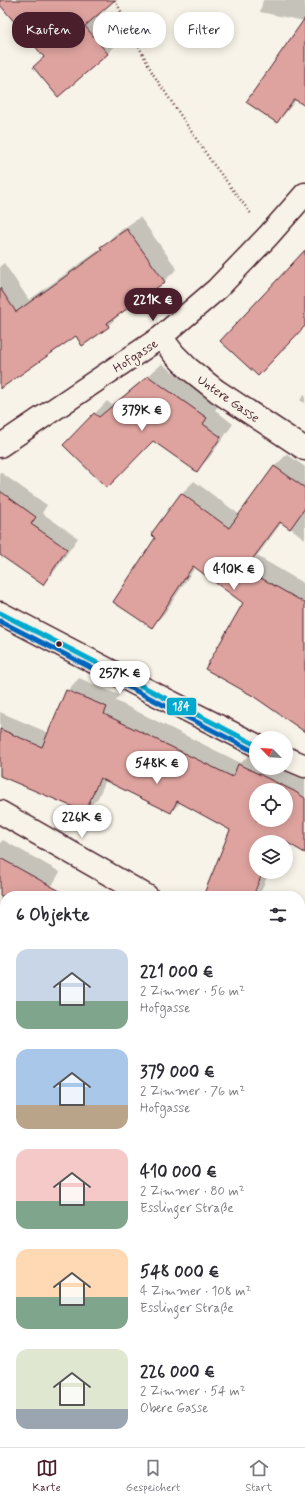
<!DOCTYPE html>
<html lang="de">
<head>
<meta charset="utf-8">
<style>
	body { margin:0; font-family:Mynerve,sans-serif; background:#f7f7f7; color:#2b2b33; height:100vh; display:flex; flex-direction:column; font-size:15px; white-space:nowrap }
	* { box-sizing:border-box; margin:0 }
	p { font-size:13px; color:#7c7c81 }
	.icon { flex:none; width:22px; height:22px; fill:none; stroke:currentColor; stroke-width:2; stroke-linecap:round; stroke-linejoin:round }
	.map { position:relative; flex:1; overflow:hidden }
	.drawer { position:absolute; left:0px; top:891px; width:305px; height:556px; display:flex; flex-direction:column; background:#fff; border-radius:16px 16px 0 0; box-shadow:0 2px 10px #0003 }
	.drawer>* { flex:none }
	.guide { position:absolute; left:12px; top:12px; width:281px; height:36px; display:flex; gap:8px }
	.needle { width:26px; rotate:294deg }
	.tools { position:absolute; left:249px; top:731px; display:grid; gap:8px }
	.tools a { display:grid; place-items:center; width:44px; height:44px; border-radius:50%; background:#fff; box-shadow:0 2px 10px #0003; font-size:20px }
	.price { position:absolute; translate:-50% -34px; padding:0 9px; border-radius:14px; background:#fff; color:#222; font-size:13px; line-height:26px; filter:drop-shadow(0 1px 2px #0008) }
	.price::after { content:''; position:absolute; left:50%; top:24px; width:12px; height:9px; margin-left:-6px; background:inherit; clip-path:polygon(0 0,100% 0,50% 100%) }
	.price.selected { background:#4a1f2b; color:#fff }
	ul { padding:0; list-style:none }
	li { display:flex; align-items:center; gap:12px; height:100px; padding:0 16px }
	li span { display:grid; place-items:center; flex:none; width:112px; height:80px; border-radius:12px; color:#555 }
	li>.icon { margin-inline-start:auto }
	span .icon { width:48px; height:48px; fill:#fffc; stroke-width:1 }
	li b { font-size:17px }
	h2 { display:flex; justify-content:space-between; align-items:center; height:48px; padding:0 16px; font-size:17px }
	.pill { padding:0 14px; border-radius:16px; background:#fff; box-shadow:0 2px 10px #0003; font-size:14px; line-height:36px }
	.pill.selected { background:#4a1f2b; color:#fff }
	.tab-bar { display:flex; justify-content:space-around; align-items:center; height:56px; border-top:1px solid #e1e1e2; background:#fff; font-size:11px; color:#7c7c81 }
	.tab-bar a { display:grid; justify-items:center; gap:2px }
	.tab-bar .selected { color:#4a1f2b }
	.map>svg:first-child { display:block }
</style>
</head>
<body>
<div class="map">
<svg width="305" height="1447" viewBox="0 0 305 1447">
	<rect width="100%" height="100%" fill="#f7f3e8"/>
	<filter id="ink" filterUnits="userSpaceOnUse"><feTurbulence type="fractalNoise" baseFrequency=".025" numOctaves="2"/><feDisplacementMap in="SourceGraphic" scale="8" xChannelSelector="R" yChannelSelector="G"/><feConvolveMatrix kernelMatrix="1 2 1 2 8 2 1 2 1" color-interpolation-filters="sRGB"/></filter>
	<g filter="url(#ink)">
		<path fill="#0003" fill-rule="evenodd" d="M 12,0 L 112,0 L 98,13 L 121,40 L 108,53 L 58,95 L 34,67 L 45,56 Z
			M 263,0 L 305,0 L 305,105 L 297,99 L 289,109 L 277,122 L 304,21 L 260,12 Z
			M 140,217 L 177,269 L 164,281 L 121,313 L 108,326 L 76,335 L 0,388 L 0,266 L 4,263 L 29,300 L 102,248 L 114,235 Z
			M 162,364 L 219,405 L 215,410 L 233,424 L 209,458 L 197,470 L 153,440 L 65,445 L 107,401 L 112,405 Z
			M 305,394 L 305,404 L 300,400 Z
			M 287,454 L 305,467 L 305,539 L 282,522 L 257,556 L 305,584 L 305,731 L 245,602 L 196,566 L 164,614 L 152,626 L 157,538 L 152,534 L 182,493 L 194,481 L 240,515 L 275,466 Z
			M 0,472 L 47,505 L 42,513 L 78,538 L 54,572 L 43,584 L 0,555 Z
			M 79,678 L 119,695 L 116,701 L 241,763 L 252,752 L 256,754 L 256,768 L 284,768 L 305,778 L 305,852 L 283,839 L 282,842 L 276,842 L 280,833 L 278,832 L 274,842 L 256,842 L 256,872 L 262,872 L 252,896 L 204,896 L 232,830 L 181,802 L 171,812 L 106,780 L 98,798 L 85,811 L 0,775 L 0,712 L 49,733 L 67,691 ZM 256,790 L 286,790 L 286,820 L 256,820 Z
			M 3,840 L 60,872 L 46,896 L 5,896 L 5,922 L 0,919 L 0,843 Z
			M 264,872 L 269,872 L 259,896 L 254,896 Z
			M 0,963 L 5,966 L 5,970 L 0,980 Z
			M 300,1011 L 305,1017 L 305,1056 L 300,1060 Z
			M 300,1109 L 305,1115 L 305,1151 L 300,1155 Z
			M 305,1215 L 305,1231 L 300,1225 L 300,1220 Z
			M 0,1295 L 5,1298 L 5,1382 L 0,1378 Z
			M 300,1381 L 305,1385 L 305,1419 L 300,1426 Z
			M 277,1442 L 285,1442 L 282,1446 Z"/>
		<path fill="#dea39f" stroke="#4a1f2b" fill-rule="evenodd" d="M 0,0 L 115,0 L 85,26 L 108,54 L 58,97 L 33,67 L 44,57 L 0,5 Z
			M 305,18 L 305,106 L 294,99 L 277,123 L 246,102 Z
			M 127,229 L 165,282 L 107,323 L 109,327 L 82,346 L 76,336 L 0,389 L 0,288 L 16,312 L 102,250 L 100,247 Z
			M 305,250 L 305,326 L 258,376 L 220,341 Z
			M 148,376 L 207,418 L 203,424 L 221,437 L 197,472 L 153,441 L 107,488 L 63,445 L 94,413 L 99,417 Z
			M 274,466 L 305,488 L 305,508 L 290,529 L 280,522 L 245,569 L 305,603 L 305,732 L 253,696 L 205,669 L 243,603 L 193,566 L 152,628 L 113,602 L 155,538 L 151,534 L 181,493 L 229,528 Z
			M 0,491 L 36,517 L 31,524 L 67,549 L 43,585 L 0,555 Z
			M 66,690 L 107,707 L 104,714 L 233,777 L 238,764 L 294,791 L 305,798 L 305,853 L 277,837 L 275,842 L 256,842 L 256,872 L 263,872 L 253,896 L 203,896 L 230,830 L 177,801 L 171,813 L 100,778 L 85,812 L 0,776 L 0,729 L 42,747 ZM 256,790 L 286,790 L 286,820 L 256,820 Z
			M 0,858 L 69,896 L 0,896 Z"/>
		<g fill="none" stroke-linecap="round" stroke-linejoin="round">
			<g stroke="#4a1f2b" stroke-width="25">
				<path id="minor" d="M 161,337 L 174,354 L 188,368 L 217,391 L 305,449
					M 0,446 L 161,337 L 217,289 L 268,236 L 305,194
					M 0,812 L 147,896
					M 300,1004 L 305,1011
					M 0,1429 L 5,1433
					M 18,1442 L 24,1447"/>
			</g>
			<g stroke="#4a1f2b" stroke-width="25">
				<path id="tertiary" d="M 0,613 L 151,692 L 256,745
					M 286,758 L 305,766"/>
			</g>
			<path stroke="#4a1f2b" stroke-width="2.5" stroke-dasharray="1 3" stroke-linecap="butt" d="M 115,0 L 153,74 L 211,161 L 252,215"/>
			<use href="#minor" stroke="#f7f3e8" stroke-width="22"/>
			<use href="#tertiary" stroke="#f7f3e8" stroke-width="22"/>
			<g stroke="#f7f3e8" stroke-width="8">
				<path id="bus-1" d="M 0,613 L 256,745"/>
			</g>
			<g stroke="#f7f3e8" stroke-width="8">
				<path id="bus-2" d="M 0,621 L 253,751"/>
			</g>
			<use href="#bus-1" stroke="#00a9ce" stroke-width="5"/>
			<use href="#bus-2" stroke="#0065bd" stroke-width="5"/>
		</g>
	</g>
	<circle fill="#4a1f2b" stroke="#f7f3e8" stroke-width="1.5" cx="59" cy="644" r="3.5"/>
	<g text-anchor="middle" stroke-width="4" stroke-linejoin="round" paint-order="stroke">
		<g font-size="13" fill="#4a1f2b" stroke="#f7f3e8">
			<text transform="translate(135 355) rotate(-33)" y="5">Hofgasse</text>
			<text transform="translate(229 398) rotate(35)" y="5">Untere Gasse</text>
		</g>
	</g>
	<rect stroke="#f7f3e8" stroke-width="1.5" x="166" y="697" width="31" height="19" rx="4" fill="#00a9ce"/>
	<g font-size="11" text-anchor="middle" font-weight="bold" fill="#fff">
		<text x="181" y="710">184</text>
	</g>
</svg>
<div class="tools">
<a><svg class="needle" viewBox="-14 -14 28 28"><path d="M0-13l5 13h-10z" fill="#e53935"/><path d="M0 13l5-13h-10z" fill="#7c7c81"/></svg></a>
<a><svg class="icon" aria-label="locate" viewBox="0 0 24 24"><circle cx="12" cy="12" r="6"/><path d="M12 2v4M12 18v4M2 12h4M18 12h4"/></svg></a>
<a><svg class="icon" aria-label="layers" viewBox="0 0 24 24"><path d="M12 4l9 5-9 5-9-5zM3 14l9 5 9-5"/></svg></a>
</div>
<b class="price selected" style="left:153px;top:322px">221K €</b>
<b class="price" style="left:142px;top:432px">379K €</b>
<b class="price" style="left:234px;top:591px">410K €</b>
<b class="price" style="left:120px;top:695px">257K €</b>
<b class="price" style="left:157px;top:785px">548K €</b>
<b class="price" style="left:82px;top:839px">226K €</b>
<div class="guide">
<a class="pill selected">Kaufen</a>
<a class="pill">Mieten</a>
<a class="pill">Filter</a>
</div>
<section class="drawer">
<h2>6 Objekte<svg class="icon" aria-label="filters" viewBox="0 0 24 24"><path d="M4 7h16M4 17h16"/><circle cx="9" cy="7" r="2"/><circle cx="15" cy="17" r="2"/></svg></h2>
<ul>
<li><span style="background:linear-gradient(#c9d6e8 65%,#7fa58c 0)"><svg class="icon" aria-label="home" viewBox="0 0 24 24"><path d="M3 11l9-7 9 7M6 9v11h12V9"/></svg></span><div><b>221 000 €</b><p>2 Zimmer · 56 m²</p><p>Hofgasse</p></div></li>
<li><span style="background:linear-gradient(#a9c7e8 70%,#b9a48a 0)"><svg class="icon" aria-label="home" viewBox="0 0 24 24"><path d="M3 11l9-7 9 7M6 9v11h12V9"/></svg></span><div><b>379 000 €</b><p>2 Zimmer · 76 m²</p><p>Hofgasse</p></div></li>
<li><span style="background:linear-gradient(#f6c9c9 65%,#7fa58c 0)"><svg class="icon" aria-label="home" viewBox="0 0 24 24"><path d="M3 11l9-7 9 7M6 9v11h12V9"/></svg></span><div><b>410 000 €</b><p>2 Zimmer · 80 m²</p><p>Esslinger Straße</p></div></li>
<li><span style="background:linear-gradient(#ffd9b3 60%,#7fa58c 0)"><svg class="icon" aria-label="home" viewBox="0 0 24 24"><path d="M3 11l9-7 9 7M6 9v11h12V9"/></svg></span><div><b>548 000 €</b><p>4 Zimmer · 108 m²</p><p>Esslinger Straße</p></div></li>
<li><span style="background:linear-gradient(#dfe7d0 75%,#9aa5b1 0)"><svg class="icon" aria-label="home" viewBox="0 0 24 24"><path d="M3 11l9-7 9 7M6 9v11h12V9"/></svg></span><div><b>226 000 €</b><p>2 Zimmer · 54 m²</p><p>Obere Gasse</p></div></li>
</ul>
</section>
</div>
<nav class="tab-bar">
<a class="selected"><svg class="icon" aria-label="map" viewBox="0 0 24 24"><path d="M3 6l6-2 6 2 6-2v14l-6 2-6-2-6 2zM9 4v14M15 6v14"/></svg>Karte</a>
<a><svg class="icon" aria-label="saved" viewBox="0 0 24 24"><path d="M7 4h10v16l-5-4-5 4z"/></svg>Gespeichert</a>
<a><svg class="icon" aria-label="home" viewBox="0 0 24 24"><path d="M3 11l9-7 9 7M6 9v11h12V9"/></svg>Start</a>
</nav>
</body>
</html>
